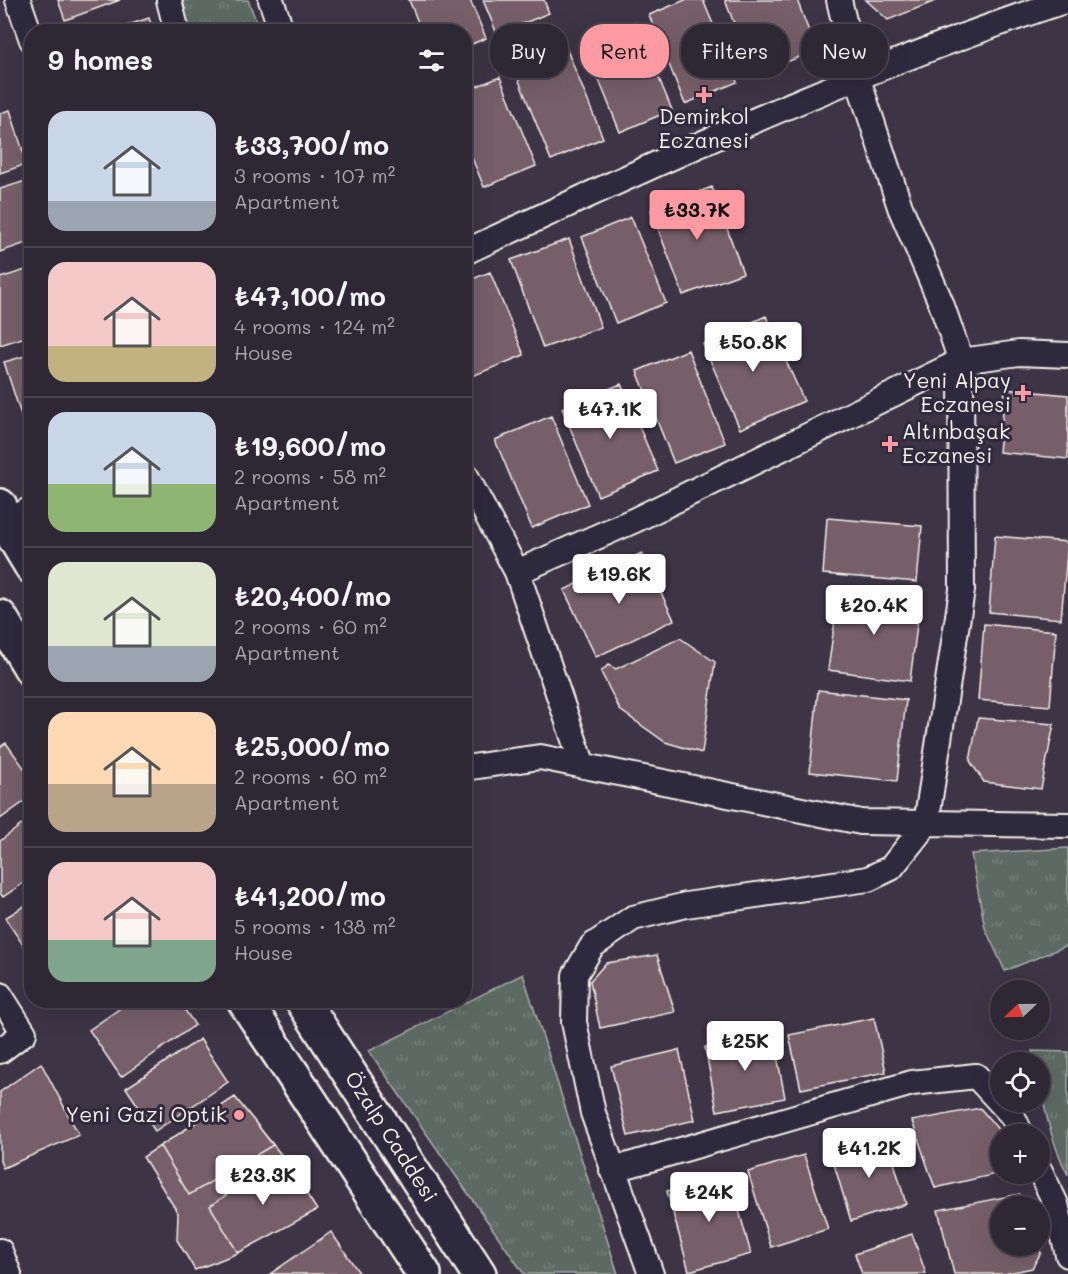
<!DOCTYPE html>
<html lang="en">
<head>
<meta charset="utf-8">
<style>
	body { margin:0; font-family:Mali,sans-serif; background:#362f3c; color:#f1f3f6; height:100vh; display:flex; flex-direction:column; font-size:22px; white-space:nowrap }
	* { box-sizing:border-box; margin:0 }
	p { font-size:20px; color:#a7a5ac }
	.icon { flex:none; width:33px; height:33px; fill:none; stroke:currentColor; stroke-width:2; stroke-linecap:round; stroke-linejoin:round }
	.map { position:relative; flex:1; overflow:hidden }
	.side { position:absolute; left:24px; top:24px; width:448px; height:984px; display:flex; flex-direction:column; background:#2e2734; border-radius:24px; box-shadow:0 6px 24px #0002,0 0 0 2px #49444f }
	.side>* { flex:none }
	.banner { position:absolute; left:490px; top:24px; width:488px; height:54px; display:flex; gap:12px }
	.needle { width:39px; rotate:248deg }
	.controls { position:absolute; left:990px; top:980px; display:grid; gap:12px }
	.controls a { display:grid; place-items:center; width:60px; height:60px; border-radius:50%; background:#2e2734; box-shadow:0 6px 24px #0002,0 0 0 2px #49444f; font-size:30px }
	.price { position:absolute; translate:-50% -51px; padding:0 14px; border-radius:6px; background:#fff; color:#222; font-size:20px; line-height:39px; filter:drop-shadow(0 2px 3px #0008) }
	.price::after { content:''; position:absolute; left:50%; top:36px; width:18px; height:14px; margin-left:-9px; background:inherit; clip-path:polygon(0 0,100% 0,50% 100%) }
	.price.selected { background:#ff9aa2; color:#111 }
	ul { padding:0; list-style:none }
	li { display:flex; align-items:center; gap:18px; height:150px; padding:0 24px }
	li+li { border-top:2px solid #49444f }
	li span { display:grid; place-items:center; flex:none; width:168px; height:120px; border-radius:18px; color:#555 }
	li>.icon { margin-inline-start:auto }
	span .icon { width:72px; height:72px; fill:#fffc; stroke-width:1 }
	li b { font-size:26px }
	h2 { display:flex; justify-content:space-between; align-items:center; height:72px; padding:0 24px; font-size:26px }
	.tag { padding:0 21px; border-radius:24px; background:#2e2734; box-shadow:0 6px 24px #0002,0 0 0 2px #49444f; font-size:21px; line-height:54px }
	.tag.selected { background:#ff9aa2; color:#111 }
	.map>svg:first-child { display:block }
</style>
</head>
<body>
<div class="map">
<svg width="1068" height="1274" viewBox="0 0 1068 1274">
	<defs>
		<pattern id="grass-tufts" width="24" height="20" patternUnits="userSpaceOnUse" patternTransform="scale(1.5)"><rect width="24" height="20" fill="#5b6b63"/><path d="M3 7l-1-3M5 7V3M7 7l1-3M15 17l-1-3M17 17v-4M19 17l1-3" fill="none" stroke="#738179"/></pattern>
	</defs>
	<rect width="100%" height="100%" fill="#3d3446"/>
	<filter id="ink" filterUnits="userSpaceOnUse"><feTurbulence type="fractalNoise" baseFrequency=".0167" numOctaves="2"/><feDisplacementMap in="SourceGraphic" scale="12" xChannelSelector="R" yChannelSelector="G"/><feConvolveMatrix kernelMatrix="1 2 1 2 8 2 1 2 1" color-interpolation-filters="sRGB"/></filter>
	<g filter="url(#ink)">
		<path fill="url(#grass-tufts)" stroke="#a8aea6" stroke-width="1.5" d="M 180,0 L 248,0 L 260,31 L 189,31 Z
			M 1068,848 L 1068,945 L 1005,971 L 985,928 L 971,854 Z
			M 523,974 L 618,1274 L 524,1274 L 369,1051 Z
			M 1032,1051 L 1068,1052 L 1068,1175 C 1051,1142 1040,1099 1040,1062 L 1035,1062 Z"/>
		<path fill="#765e69" stroke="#f4f1e8" stroke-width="1.5" d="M 58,0 L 120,0 L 65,20 Z
			M 409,0 L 470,0 L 486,38 L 465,47 L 465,32 L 422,32 Z
			M 483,0 L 544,0 L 549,13 L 497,34 Z
			M 685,0 L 703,0 L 737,82 L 685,104 L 649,15 Z
			M 725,0 L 797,0 L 810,34 L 802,56 L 754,75 Z
			M 866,0 L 938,0 L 888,20 Z
			M 149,18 L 154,32 L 108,32 Z
			M 636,22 L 672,110 L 620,132 L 584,43 Z
			M 567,50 L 603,138 L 551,160 L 515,71 Z
			M 500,77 L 536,166 L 484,187 L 465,141 L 465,91 Z
			M 10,110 L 27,164 L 0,173 L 0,113 Z
			M 32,179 L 32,241 L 0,252 L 0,189 Z
			M 712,187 L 743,273 L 683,295 L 651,210 Z
			M 631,217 L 666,303 L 616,323 L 582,237 Z
			M 569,239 L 601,327 L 543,348 L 511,260 Z
			M 32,268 L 32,335 L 0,345 L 0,278 Z
			M 490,272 L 524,355 L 465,379 L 465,282 Z
			M 766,316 L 804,401 L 740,429 L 703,344 Z
			M 688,350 L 725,443 L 674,463 L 637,371 Z
			M 32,354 L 32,446 L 31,446 L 4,362 Z
			M 621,384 L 658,471 L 598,496 L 562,408 Z
			M 1005,389 L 1068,395 L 1068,459 L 999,452 Z
			M 551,416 L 588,504 L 532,528 L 495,440 Z
			M 827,518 L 922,526 L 917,582 L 823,574 Z
			M 995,536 L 1068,542 L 1061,619 L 989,612 Z
			M 642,553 L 674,620 L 596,657 L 564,590 Z
			M 839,590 L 920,601 L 910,681 L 828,670 Z
			M 984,624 L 1056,631 L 1050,706 L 978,700 Z
			M 680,638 L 715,662 L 702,753 L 665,742 L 620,710 L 601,672 L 608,665 L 616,669 Z
			M 818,690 L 906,700 L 897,781 L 810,772 Z
			M 978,718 L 1054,724 L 1041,789 L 984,782 L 970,761 Z
			M 6,743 L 32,779 L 32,796 L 0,819 L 0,747 Z
			M 32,817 L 32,877 L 3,897 L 0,893 L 0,841 Z
			M 32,901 L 32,958 L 5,918 Z
			M 657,955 L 675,1012 L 600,1028 L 590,981 L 606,963 Z
			M 132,1000 L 178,1000 L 195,1025 L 121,1077 L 89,1030 Z
			M 874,1018 L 886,1072 L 801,1089 L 789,1035 Z
			M 773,1034 L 785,1098 L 717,1111 L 705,1047 Z
			M 200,1039 L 228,1082 L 155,1131 L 126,1088 Z
			M 679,1050 L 695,1120 L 628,1136 L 611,1066 Z
			M 41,1063 L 79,1135 L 3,1168 L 0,1161 L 0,1092 Z
			M 235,1097 L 283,1157 L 317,1210 L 238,1253 L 195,1270 L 177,1240 L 178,1213 L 143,1157 Z
			M 235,1097 L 273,1145 L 189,1195 L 160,1146 Z
			M 980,1108 L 1002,1134 L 1000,1173 L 935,1188 L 912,1121 Z
			M 887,1138 L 906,1204 L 851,1221 L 831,1154 Z
			M 804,1155 L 828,1229 L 771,1247 L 748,1172 Z
			M 283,1157 L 317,1210 L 238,1253 L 210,1206 Z
			M 729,1174 L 751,1254 L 689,1271 L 667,1191 Z
			M 1020,1194 L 1024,1206 L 1000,1206 L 1000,1245 L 1038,1245 L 1041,1253 L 1032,1268 L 1004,1274 L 954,1274 L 938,1210 Z
			M 331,1232 L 360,1274 L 270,1274 Z
			M 912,1234 L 926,1274 L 862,1274 L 855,1254 Z"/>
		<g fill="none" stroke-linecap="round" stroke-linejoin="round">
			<g stroke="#f4f1e8" stroke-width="28">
				<path id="street" d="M 18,0 L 32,40
					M 169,0 L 177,32
					M 271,0 L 282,32
					M 465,252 C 663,160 860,68 1067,0
					M 465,474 L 517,572 L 583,766
					M 0,527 L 32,508
					M 517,572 L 635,520 L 961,361 L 1019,353 L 1068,355
					M 465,768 L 540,757 L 861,822 L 1068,825
					M 0,995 L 24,1033 L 0,1051
					M 612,1170 L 912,1083 L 976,1076 L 1012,1115 L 1021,1134
					M 1040,1171 L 1056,1204 L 1068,1255
					M 0,1251 L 9,1274
					M 651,1274 L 593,1113 L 574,1022 L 575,975 L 592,946 L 633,918 L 686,905 L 868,879 L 891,868 L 926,824 L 962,590 L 961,361 L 941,303 L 900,207 L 857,76 L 839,0"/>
			</g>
			<g stroke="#f4f1e8" stroke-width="38">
				<path id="secondary" d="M 0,506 L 6,524 L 32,567
					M 0,617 L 32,670
					M 244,1000 L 424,1274
					M 302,1000 L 479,1274"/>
			</g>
			<use href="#street" stroke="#2f2a3d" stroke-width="24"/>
			<use href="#secondary" stroke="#2f2a3d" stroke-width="33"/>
		</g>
	</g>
	<g fill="#ff9aa2" stroke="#2f2a3d" stroke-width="2">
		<path d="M701 86h6v6h6v6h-6v6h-6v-6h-6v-6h6z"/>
		<path d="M1020 384h6v6h6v6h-6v6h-6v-6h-6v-6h6z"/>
		<path d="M887 435h6v6h6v6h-6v6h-6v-6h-6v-6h6z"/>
		<circle cx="239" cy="1115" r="6"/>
	</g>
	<g text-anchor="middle" stroke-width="6" stroke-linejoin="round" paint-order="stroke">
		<g font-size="21" fill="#f4f1e8" stroke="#2f2a3d" text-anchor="end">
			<text x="704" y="124" text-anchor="middle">Demirkol<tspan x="704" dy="24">Eczanesi</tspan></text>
			<text x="1011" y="388">Yeni Alpay<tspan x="1011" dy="24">Eczanesi</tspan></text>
			<text x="902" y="439" text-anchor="start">Altınbaşak<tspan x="902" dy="24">Eczanesi</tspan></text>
			<text x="227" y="1122">Yeni Gazi Optik</text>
		</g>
		<g font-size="21" fill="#f4f1e8" stroke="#2f2a3d">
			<text transform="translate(391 1137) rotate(57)" y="7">Özalp Caddesi</text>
		</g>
	</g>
</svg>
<div class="controls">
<a><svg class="needle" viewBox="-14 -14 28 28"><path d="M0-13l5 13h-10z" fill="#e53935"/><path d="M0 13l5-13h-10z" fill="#a7a5ac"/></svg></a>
<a><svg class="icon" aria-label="locate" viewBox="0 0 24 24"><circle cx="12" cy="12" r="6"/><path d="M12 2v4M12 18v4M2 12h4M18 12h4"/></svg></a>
<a>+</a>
<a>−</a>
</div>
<b class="price selected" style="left:697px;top:241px">₺33.7K</b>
<b class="price" style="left:753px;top:373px">₺50.8K</b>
<b class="price" style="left:610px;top:440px">₺47.1K</b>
<b class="price" style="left:619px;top:605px">₺19.6K</b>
<b class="price" style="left:874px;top:636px">₺20.4K</b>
<b class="price" style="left:745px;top:1072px">₺25K</b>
<b class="price" style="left:869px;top:1179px">₺41.2K</b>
<b class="price" style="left:263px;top:1206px">₺23.3K</b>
<b class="price" style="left:709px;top:1223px">₺24K</b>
<div class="banner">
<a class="tag">Buy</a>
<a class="tag selected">Rent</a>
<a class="tag">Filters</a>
<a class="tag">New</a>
</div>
<section class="side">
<h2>9 homes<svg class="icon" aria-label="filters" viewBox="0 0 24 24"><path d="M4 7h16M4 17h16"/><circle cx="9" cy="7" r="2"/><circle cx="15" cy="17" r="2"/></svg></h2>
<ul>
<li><span style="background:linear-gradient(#c9d6e8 75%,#9aa5b1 0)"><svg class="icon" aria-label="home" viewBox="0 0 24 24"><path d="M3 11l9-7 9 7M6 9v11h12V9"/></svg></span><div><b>₺33,700/mo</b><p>3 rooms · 107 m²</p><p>Apartment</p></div></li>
<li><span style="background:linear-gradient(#f6c9c9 70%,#c2b280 0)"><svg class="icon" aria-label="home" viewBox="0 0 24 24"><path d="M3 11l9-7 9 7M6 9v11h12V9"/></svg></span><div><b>₺47,100/mo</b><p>4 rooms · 124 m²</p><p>House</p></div></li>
<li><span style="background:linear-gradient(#c9d6e8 60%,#8fb573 0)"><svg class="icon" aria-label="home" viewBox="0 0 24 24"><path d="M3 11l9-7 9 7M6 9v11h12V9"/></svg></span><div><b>₺19,600/mo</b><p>2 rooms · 58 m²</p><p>Apartment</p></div></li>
<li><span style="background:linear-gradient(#dfe7d0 70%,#9aa5b1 0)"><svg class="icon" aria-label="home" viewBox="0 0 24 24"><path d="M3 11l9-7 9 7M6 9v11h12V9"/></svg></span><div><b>₺20,400/mo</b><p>2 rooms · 60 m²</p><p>Apartment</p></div></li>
<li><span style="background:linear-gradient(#ffd9b3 60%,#b9a48a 0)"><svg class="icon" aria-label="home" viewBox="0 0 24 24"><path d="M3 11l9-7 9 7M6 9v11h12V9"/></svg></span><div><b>₺25,000/mo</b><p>2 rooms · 60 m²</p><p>Apartment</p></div></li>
<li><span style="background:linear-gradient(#f6c9c9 65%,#7fa58c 0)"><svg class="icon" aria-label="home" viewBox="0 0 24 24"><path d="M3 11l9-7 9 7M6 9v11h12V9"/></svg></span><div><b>₺41,200/mo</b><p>5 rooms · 138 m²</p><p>House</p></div></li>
</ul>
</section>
</div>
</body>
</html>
